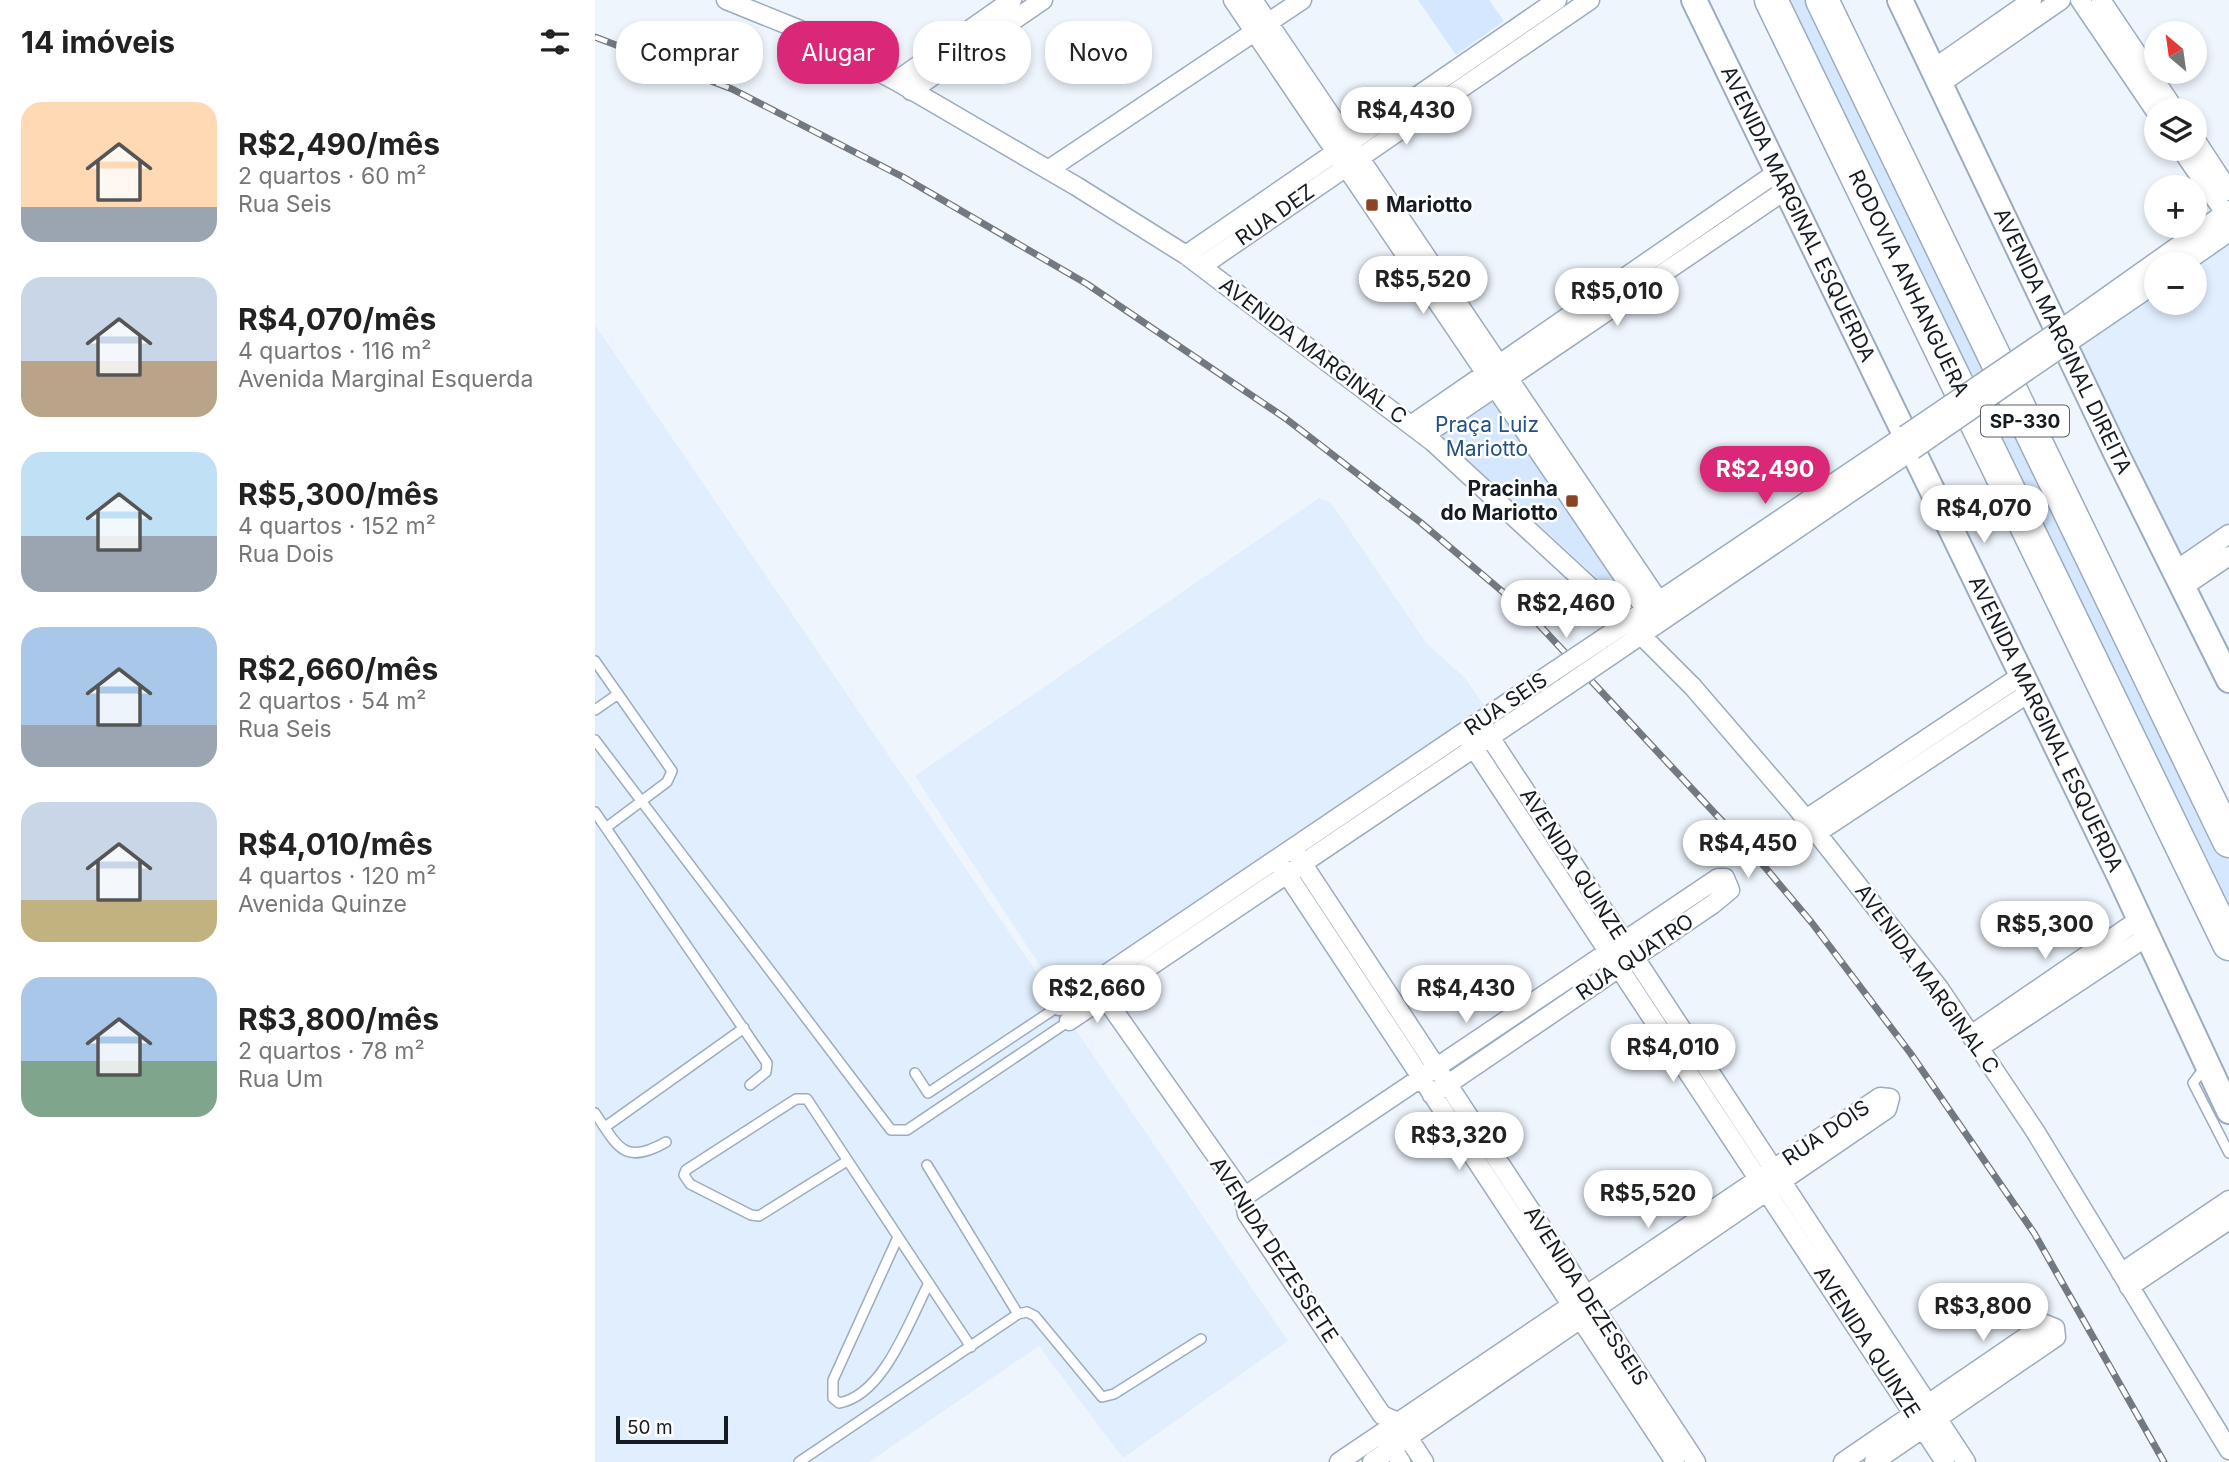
<!DOCTYPE html>
<html lang="pt">
<head>
<meta charset="utf-8">
<style>
	body { margin:0; font-family:Inter,sans-serif; background:#f2f2f2; color:#222; height:100vh; display:flex; flex-direction:column; font-size:26px; white-space:nowrap }
	* { box-sizing:border-box; margin:0 }
	p { font-size:23px; color:#767676 }
	.icon { flex:none; width:38px; height:38px; fill:none; stroke:currentColor; stroke-width:2; stroke-linecap:round; stroke-linejoin:round }
	.map { position:relative; flex:1; overflow:hidden }
	.panel { display:flex; flex-direction:column; background:#fff; width:595px }
	.panel>* { flex:none }
	.hud { position:absolute; left:21px; top:21px; width:665px; height:63px; display:flex; gap:14px }
	.needle { width:46px; rotate:331deg }
	.fabs { position:absolute; left:1549px; top:21px; display:grid; gap:14px }
	.fabs a { display:grid; place-items:center; width:63px; height:63px; border-radius:50%; background:#fff; box-shadow:0 4px 10px #0003; font-size:35px }
	.scale { position:absolute; left:21px; bottom:18px; width:112px; box-sizing:border-box; padding-left:7px; border:4px solid #151b22; border-top:0; font-size:19px; line-height:24px; white-space:nowrap; color:#151b22; -webkit-text-stroke:5px #fff; paint-order:stroke }
	.price { position:absolute; translate:-50% -60px; padding:0 16px; border-radius:24px; background:#fff; color:#222; font-size:23px; line-height:46px; filter:drop-shadow(0 2px 4px #0008) }
	.price::after { content:''; position:absolute; left:50%; top:42px; width:21px; height:16px; margin-left:-10px; background:inherit; clip-path:polygon(0 0,100% 0,50% 100%) }
	.price.active { background:#db2777; color:#fff }
	ul { padding:0; list-style:none }
	li { display:flex; align-items:center; gap:21px; height:175px; padding:0 21px }
	li span { display:grid; place-items:center; flex:none; width:196px; height:140px; border-radius:21px; color:#555 }
	li>.icon { margin-inline-start:auto }
	span .icon { width:84px; height:84px; fill:#fffc; stroke-width:1 }
	li b { font-size:30px }
	h2 { display:flex; justify-content:space-between; align-items:center; height:84px; padding:0 21px; font-size:30px }
	.pill { padding:0 24px; border-radius:28px; background:#fff; box-shadow:0 4px 10px #0003; font-size:24px; line-height:63px }
	.pill.active { background:#db2777; color:#fff }
	main { display:flex; flex:1; min-height:0 }
	.map>svg:first-child { display:block }
</style>
</head>
<body>
<main>
<section class="panel">
<h2>14 imóveis<svg class="icon" aria-label="filters" viewBox="0 0 24 24"><path d="M4 7h16M4 17h16"/><circle cx="9" cy="7" r="2"/><circle cx="15" cy="17" r="2"/></svg></h2>
<ul>
<li><span style="background:linear-gradient(#ffd9b3 75%,#9aa5b1 0)"><svg class="icon" aria-label="home" viewBox="0 0 24 24"><path d="M3 11l9-7 9 7M6 9v11h12V9"/></svg></span><div><b>R$2,490/mês</b><p>2 quartos · 60 m²</p><p>Rua Seis</p></div></li>
<li><span style="background:linear-gradient(#c9d6e8 60%,#b9a48a 0)"><svg class="icon" aria-label="home" viewBox="0 0 24 24"><path d="M3 11l9-7 9 7M6 9v11h12V9"/></svg></span><div><b>R$4,070/mês</b><p>4 quartos · 116 m²</p><p>Avenida Marginal Esquerda</p></div></li>
<li><span style="background:linear-gradient(#bfe0f5 60%,#9aa5b1 0)"><svg class="icon" aria-label="home" viewBox="0 0 24 24"><path d="M3 11l9-7 9 7M6 9v11h12V9"/></svg></span><div><b>R$5,300/mês</b><p>4 quartos · 152 m²</p><p>Rua Dois</p></div></li>
<li><span style="background:linear-gradient(#a9c7e8 70%,#9aa5b1 0)"><svg class="icon" aria-label="home" viewBox="0 0 24 24"><path d="M3 11l9-7 9 7M6 9v11h12V9"/></svg></span><div><b>R$2,660/mês</b><p>2 quartos · 54 m²</p><p>Rua Seis</p></div></li>
<li><span style="background:linear-gradient(#c9d6e8 70%,#c2b280 0)"><svg class="icon" aria-label="home" viewBox="0 0 24 24"><path d="M3 11l9-7 9 7M6 9v11h12V9"/></svg></span><div><b>R$4,010/mês</b><p>4 quartos · 120 m²</p><p>Avenida Quinze</p></div></li>
<li><span style="background:linear-gradient(#a9c7e8 60%,#7fa58c 0)"><svg class="icon" aria-label="home" viewBox="0 0 24 24"><path d="M3 11l9-7 9 7M6 9v11h12V9"/></svg></span><div><b>R$3,800/mês</b><p>2 quartos · 78 m²</p><p>Rua Um</p></div></li>
</ul>
</section>
<div class="map">
<svg width="1634" height="1462" viewBox="0 0 1634 1462">
	<rect width="100%" height="100%" fill="#eef5fd"/>
	<path fill="#e1eefe" d="M 1634,232 L 1634,533 L 1580,571 L 1470,345 L 1561,283 L 1561,303 L 1600,303 L 1600,264 Z
		M 0,325 L 693,1341 L 528,1458 L 444,1346 L 274,1462 L 0,1462 Z
		M 724,498 L 736,503 L 832,644 L 870,678 L 895,714 L 469,1002 L 320,776 Z"/>
	<path fill="#d4e7fe" d="M 823,0 L 894,0 L 909,21 L 861,55 Z
		M 1186,0 L 1216,0 L 1634,861 L 1634,923 Z
		M 900,394 L 1033,597 L 1028,600 L 1023,597 L 843,433 Z"/>
	<g fill="none" stroke-linecap="round" stroke-linejoin="round">
		<g stroke="#9cacbf" stroke-width="12">
			<path id="service" d="M 0,661 L 77,771 L 72,782 L 12,827
				M 0,710 L 23,694
				M 0,740 L 296,1130 L 312,1130 L 474,1021
				M 0,812 L 172,1063 L 171,1072 L 155,1085
				M 1611,1066 L 1598,1083 L 1634,1153
				M 320,1073 L 333,1093 L 464,1006
				M 0,1113 C 23,1147 29,1166 71,1142
				M 10,1127 L 149,1028
				M 252,1161 L 164,1216 L 156,1215 L 95,1184 L 89,1175 L 91,1170 L 201,1099 L 212,1099 L 376,1347
				M 332,1165 L 423,1314
				M 303,1237 L 238,1380 L 238,1398 L 244,1403 C 289,1395 314,1321 334,1283
				M 204,1462 L 423,1314 L 432,1312 L 440,1316 L 507,1397 L 519,1394 L 606,1339"/>
		</g>
		<g stroke="#9cacbf" stroke-width="21">
			<path id="minor" d="M 131,0 L 203,29 L 301,81 L 481,186 L 591,255 L 838,442 L 1033,622 L 1098,687 L 1202,808 L 1344,988 L 1440,1131 L 1634,1450
				M 638,0 L 1061,625
				M 658,0 L 1074,616
				M 1485,0 L 1561,112
				M 1506,0 L 1580,110
				M 1338,69 L 1437,0
				M 301,81 L 417,0
				M 1345,84 L 1466,0
				M 316,91 L 448,0
				M 1600,139 L 1634,191
				M 1586,149 L 1634,219
				M 453,170 L 707,0
				M 591,255 L 962,0
				M 1588,264 L 1634,232
				M 607,266 L 995,0
				M 1463,331 L 1634,210
				M 1470,345 L 1561,283
				M 816,425 L 1184,171
				M 830,435 L 1192,189
				M 1580,571 L 1634,534
				M 1588,587 L 1634,556
				M 1006,640 L 1310,435
				M 1018,654 L 1318,450
				M 885,722 L 1371,1462
				M 869,733 L 1350,1462
				M 1211,819 L 1427,675
				M 1222,833 L 1435,692
				M 698,849 L 1101,1462
				M 682,859 L 1080,1462
				M 503,988 L 648,1194 L 652,1214 L 787,1415 L 803,1422 L 829,1462
				M 464,1006 L 958,672
				M 474,1021 L 971,686
				M 1376,1035 L 1545,919
				M 1384,1048 L 1553,936
				M 648,1194 L 656,1192 L 1123,878 L 1130,878 L 1135,890 L 1118,904 L 837,1095
				M 1526,1273 L 1634,1200
				M 1534,1287 L 1634,1220
				M 791,1438 L 806,1462
				M 744,1462 L 1285,1097 L 1295,1098 L 1292,1109 L 777,1462
				M 1248,1462 L 1450,1324 L 1460,1328 L 1461,1337 L 1279,1462"/>
		</g>
		<g stroke="#9cacbf" stroke-width="28">
			<g id="secondary">
				<path id="s1" d="M 1099,0 L 1525,877 L 1634,1111"/>
				<path id="s2" d="M 1305,0 L 1521,453 L 1634,680"/>
			</g>
		</g>
		<g stroke="#9cacbf" stroke-width="35">
			<g id="motorway">
				<path id="s3" d="M 1176,0 L 1634,944"/>
				<path d="M 1227,0 L 1634,841"/>
			</g>
		</g>
		<use href="#service" stroke="#fff" stroke-width="9"/>
		<use href="#minor" stroke="#fff" stroke-width="18"/>
		<use href="#secondary" stroke="#fff" stroke-width="24"/>
		<use href="#motorway" stroke="#fff" stroke-width="32"/>
		<g stroke="#737980" stroke-width="7">
			<path id="rail" d="M 0,37 L 137,89 L 308,177 L 492,284 L 690,418 L 825,522 L 934,614 L 1169,866 L 1217,923 L 1316,1054 L 1439,1233 L 1569,1462"/>
		</g>
		<use href="#rail" stroke="#fff" stroke-width="4.5" stroke-dasharray="13" stroke-linecap="butt"/>
		<g stroke="#9cacbf" stroke-width="21" stroke-linecap="butt">
			<path id="minor-bridge" d="M 1310,435 L 1463,331
				M 1318,450 L 1470,345
				M 958,672 L 1006,640
				M 971,686 L 1018,654"/>
		</g>
		<use href="#minor-bridge" stroke="#fff" stroke-width="18"/>
	</g>
	<g fill="#8b4323" stroke="#fff" stroke-width="2.5">
		<rect x="770" y="198" width="14" height="14" rx="3.5"/>
		<rect x="970" y="494" width="14" height="14" rx="3.5"/>
	</g>
	<g text-anchor="middle" stroke-width="5" stroke-linejoin="round" paint-order="stroke">
		<rect fill="#fff" stroke="#5b5f64" stroke-width="2" x="1386" y="405.5" width="88" height="31" rx="5"/>
		<g font-size="19" font-weight="bold" fill="#151b22">
			<text x="1430" y="428">SP-330</text>
		</g>
		<g font-size="21" font-weight="bold" fill="#151b22" stroke="#fff" text-anchor="start">
			<text x="791" y="212">Mariotto</text>
			<text x="963" y="496" text-anchor="end">Pracinha<tspan x="963" dy="24">do Mariotto</tspan></text>
		</g>
		<g font-size="21" fill="#151b22" stroke="#fff">
			<text transform="translate(680 215) rotate(-35)" y="7">RUA DEZ</text>
			<text dy="7" stroke="none"><textPath href="#s1" startOffset="238">AVENIDA MARGINAL ESQUERDA</textPath></text>
			<text dy="7" stroke="none"><textPath href="#s3" startOffset="315">RODOVIA ANHANGUERA</textPath></text>
			<text dy="7" stroke="none"><textPath href="#s2" startOffset="378">AVENIDA MARGINAL DIREITA</textPath></text>
			<text transform="translate(718 351) rotate(37)" y="7">AVENIDA MARGINAL C</text>
			<text transform="translate(911 704) rotate(-34)" y="7">RUA SEIS</text>
			<text dy="7" stroke="none"><textPath href="#s1" startOffset="805">AVENIDA MARGINAL ESQUERDA</textPath></text>
			<text transform="translate(978 864) rotate(57)" y="7">AVENIDA QUINZE</text>
			<text transform="translate(1040 957) rotate(-34)" y="7">RUA QUATRO</text>
			<text transform="translate(1332 979) rotate(54)" y="7">AVENIDA MARGINAL C</text>
			<text transform="translate(1231 1133) rotate(-34)" y="7">RUA DOIS</text>
			<text transform="translate(679 1250) rotate(57)" y="7">AVENIDA DEZESSETE</text>
			<text transform="translate(991 1296) rotate(57)" y="7">AVENIDA DEZESSEIS</text>
			<text transform="translate(1272 1342) rotate(57)" y="7">AVENIDA QUINZE</text>
		</g>
		<g font-size="21" fill="#225186" stroke="#fff">
			<text x="892" y="432">Praça Luiz<tspan x="892" dy="24">Mariotto</tspan></text>
		</g>
	</g>
</svg>
<div class="fabs">
<a><svg class="needle" viewBox="-14 -14 28 28"><path d="M0-13l5 13h-10z" fill="#e53935"/><path d="M0 13l5-13h-10z" fill="#767676"/></svg></a>
<a><svg class="icon" aria-label="layers" viewBox="0 0 24 24"><path d="M12 4l9 5-9 5-9-5zM3 14l9 5 9-5"/></svg></a>
<a>+</a>
<a>−</a>
</div>
<div class="scale">50 m</div>
<b class="price" style="left:811px;top:147px">R$4,430</b>
<b class="price" style="left:828px;top:316px">R$5,520</b>
<b class="price" style="left:1022px;top:328px">R$5,010</b>
<b class="price active" style="left:1170px;top:506px">R$2,490</b>
<b class="price" style="left:1389px;top:545px">R$4,070</b>
<b class="price" style="left:971px;top:640px">R$2,460</b>
<b class="price" style="left:1153px;top:880px">R$4,450</b>
<b class="price" style="left:1450px;top:961px">R$5,300</b>
<b class="price" style="left:502px;top:1025px">R$2,660</b>
<b class="price" style="left:871px;top:1025px">R$4,430</b>
<b class="price" style="left:1078px;top:1084px">R$4,010</b>
<b class="price" style="left:864px;top:1172px">R$3,320</b>
<b class="price" style="left:1053px;top:1230px">R$5,520</b>
<b class="price" style="left:1388px;top:1343px">R$3,800</b>
<div class="hud">
<a class="pill">Comprar</a>
<a class="pill active">Alugar</a>
<a class="pill">Filtros</a>
<a class="pill">Novo</a>
</div>
</div>
</main>
</body>
</html>
